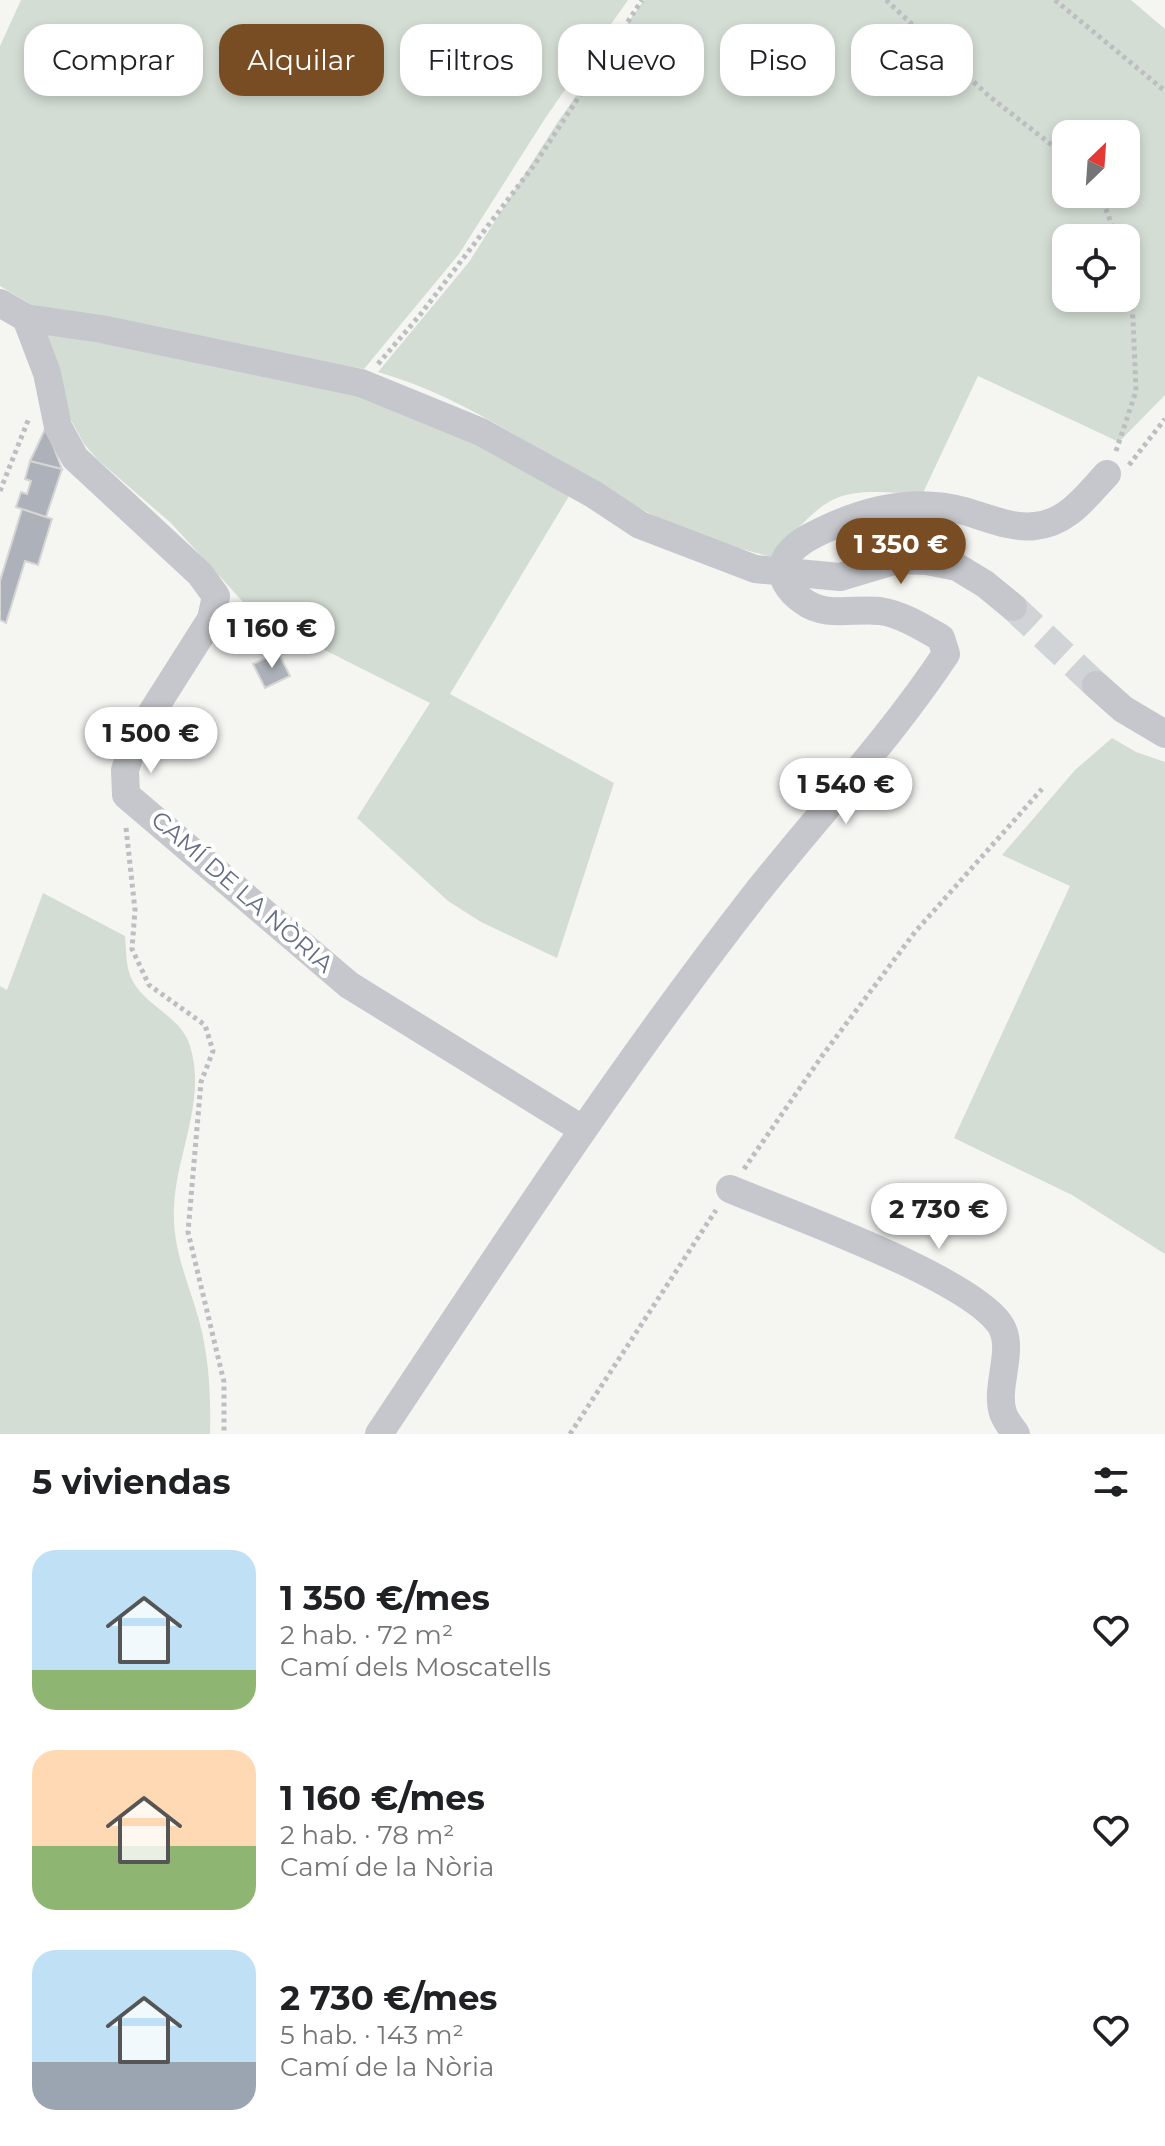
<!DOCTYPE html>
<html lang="es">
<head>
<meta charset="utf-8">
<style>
	body { margin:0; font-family:Montserrat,sans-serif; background:#f6f6f6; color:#202124; height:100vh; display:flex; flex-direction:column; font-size:30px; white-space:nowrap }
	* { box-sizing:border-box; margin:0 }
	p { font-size:26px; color:#757577 }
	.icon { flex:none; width:44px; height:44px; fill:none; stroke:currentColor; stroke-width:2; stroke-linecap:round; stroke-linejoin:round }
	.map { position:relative; height:1434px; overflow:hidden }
	.drawer { display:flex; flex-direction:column; background:#fff; flex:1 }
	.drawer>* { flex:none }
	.banner { position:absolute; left:24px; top:24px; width:1118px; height:72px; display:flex; gap:16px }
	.needle { width:52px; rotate:25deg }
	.fabs { position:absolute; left:1052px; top:120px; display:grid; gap:16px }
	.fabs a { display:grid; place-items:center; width:88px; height:88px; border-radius:16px; background:#fff; box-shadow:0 4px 12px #0003; font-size:40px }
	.price { position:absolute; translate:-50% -68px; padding:0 18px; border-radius:28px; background:#fff; color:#222; font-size:26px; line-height:52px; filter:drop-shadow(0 2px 4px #0008) }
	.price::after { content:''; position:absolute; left:50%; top:48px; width:24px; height:18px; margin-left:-12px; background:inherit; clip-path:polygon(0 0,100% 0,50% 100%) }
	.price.current { background:#794d23; color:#fff }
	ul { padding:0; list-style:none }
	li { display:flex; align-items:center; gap:24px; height:200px; padding:0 32px }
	li span { display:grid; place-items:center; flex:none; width:224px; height:160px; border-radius:24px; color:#555 }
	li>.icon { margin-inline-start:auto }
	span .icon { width:96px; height:96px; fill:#fffc; stroke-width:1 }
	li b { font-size:34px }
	h2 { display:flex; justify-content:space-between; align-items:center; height:96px; padding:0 32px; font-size:34px }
	.chip { padding:0 28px; border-radius:24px; background:#fff; box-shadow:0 4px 12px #0003; font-size:28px; line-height:72px }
	.chip.current { background:#794d23; color:#fff }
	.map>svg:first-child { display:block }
</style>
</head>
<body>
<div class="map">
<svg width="1165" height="1434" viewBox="0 0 1165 1434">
	<rect width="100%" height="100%" fill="#f5f6f2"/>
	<path fill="#d4ddd3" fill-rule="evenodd" d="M 21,0 L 628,0 L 546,117 L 459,254 L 364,369 L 238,347 L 66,310 L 35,307 L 0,286 L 0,46 Z
		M 644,0 L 1131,0 L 1165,29 L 1165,395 L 1119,442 L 978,376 L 922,495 C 834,487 830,492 772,557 C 737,548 700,538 667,522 C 570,476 483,402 378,372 L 469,262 L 557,123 ZM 1066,134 L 1126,134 L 1126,194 L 1066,194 ZM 1066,238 L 1126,238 L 1126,298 L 1066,298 Z
		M 46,333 L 366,392 L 427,416 L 569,496 L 450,694 L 614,783 L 557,958 L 481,922 L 448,901 L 357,818 L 430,703 L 277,626 L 244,603 L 171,523 L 98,460 L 84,444 L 67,413 Z
		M 1112,738 L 1136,752 L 1165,762 L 1165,1254 L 1072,1195 L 954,1138 L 1070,886 L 1002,855 L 1075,770 Z
		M 43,893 L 125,936 C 126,948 126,961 129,972 C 139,1005 181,1014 190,1046 C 207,1100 176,1154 174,1208 C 172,1248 188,1281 199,1320 C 209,1357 211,1395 210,1434 L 0,1434 L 0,986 L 7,990 Z"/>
	<path fill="#adb2ba" stroke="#d6d7d5" stroke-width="2" d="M 46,427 L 62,469 L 30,461 Z
		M 30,461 L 62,469 L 46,517 L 16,507 L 21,492 L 27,494 L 31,481 L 25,479 Z
		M 22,509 L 52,519 L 38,565 L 25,561 L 6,623 L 0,620 L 0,581 Z
		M 278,652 L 290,676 L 265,688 L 253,664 Z"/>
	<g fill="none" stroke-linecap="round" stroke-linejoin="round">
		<path stroke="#d1d4d6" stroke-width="28" stroke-dasharray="28 14" stroke-linecap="butt" d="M 1013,607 L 1096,685"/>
		<path stroke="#bdbec1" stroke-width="5" stroke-dasharray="4 4" stroke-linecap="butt" d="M 886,0 L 990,97 L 1066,156
			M 1055,0 L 1165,91
			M 1100,194 L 1117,238
			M 378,364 L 420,315 L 535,164 L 642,0
			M 1116,451 L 1136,391 L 1133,318 L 1126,280
			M 1129,465 L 1165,419
			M 0,491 L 29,418
			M 126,828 L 135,910 L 132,949 L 149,985 L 205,1025 L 213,1051 L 201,1082 L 188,1232 L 224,1382 L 224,1434
			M 744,1169 L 822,1056 L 915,932 L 1042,789
			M 570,1434 L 716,1210"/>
		<path stroke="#c6c7cc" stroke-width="28" d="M 0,303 L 26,318 L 47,373 L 58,427 L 75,458 L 200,574 L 216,596 L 211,619 L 135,739 L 125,770 L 126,795 L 349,985 L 582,1129
			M 26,318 L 101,329 L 361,383 L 481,432 L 593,494 L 640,525 L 755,569 L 840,577 L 897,560 L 927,561 L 957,567 L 985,584 L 1013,607
			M 1096,685 L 1123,709 L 1165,734
			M 730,1189 C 790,1214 964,1276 999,1323 C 1017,1347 994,1386 1003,1413 C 1005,1420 1012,1428 1016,1434
			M 379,1434 C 500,1252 619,1069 754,896 C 818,815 889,740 946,654 L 941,638 C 922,627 901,614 880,611 C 854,608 825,618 803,601 C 790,592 777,576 785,560 C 792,544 813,535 828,528 C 871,508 917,498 964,511 C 986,517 1012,529 1035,526 C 1068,523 1086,496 1107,474"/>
	</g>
	<g text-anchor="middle" stroke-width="8" stroke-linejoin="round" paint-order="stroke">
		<g font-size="24" fill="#646d84" stroke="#fff">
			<text transform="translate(242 892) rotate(41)" y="8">CAMÍ DE LA NÒRIA</text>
		</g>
	</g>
</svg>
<div class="fabs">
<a><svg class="needle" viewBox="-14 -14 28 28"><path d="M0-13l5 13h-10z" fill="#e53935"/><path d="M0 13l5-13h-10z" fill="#757577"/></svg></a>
<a><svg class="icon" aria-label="locate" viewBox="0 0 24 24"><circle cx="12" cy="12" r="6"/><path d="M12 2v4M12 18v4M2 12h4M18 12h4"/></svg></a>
</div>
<b class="price current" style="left:901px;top:586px">1 350 €</b>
<b class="price" style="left:272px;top:670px">1 160 €</b>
<b class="price" style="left:151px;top:775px">1 500 €</b>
<b class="price" style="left:846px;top:826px">1 540 €</b>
<b class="price" style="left:939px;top:1251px">2 730 €</b>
<div class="banner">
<a class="chip">Comprar</a>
<a class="chip current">Alquilar</a>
<a class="chip">Filtros</a>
<a class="chip">Nuevo</a>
<a class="chip">Piso</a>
<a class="chip">Casa</a>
</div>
</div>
<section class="drawer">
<h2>5 viviendas<svg class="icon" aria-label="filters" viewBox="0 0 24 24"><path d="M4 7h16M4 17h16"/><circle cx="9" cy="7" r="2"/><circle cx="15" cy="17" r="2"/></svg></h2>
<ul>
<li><span style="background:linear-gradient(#bfe0f5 75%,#8fb573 0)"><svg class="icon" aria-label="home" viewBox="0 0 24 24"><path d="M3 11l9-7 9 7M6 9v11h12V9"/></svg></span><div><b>1 350 €/mes</b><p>2 hab. · 72 m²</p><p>Camí dels Moscatells</p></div><svg class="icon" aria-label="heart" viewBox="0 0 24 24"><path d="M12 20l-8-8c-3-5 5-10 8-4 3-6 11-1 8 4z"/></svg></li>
<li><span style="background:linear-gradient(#ffd9b3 60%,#8fb573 0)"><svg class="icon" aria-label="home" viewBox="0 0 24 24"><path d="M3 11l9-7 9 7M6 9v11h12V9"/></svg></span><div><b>1 160 €/mes</b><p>2 hab. · 78 m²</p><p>Camí de la Nòria</p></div><svg class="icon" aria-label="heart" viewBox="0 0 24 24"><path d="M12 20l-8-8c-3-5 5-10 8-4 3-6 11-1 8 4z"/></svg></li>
<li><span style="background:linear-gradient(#bfe0f5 70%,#9aa5b1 0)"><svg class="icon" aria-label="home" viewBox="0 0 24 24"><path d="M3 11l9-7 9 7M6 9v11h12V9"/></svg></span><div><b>2 730 €/mes</b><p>5 hab. · 143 m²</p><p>Camí de la Nòria</p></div><svg class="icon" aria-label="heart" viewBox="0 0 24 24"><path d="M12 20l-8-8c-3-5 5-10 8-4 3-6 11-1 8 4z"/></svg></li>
</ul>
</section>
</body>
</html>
